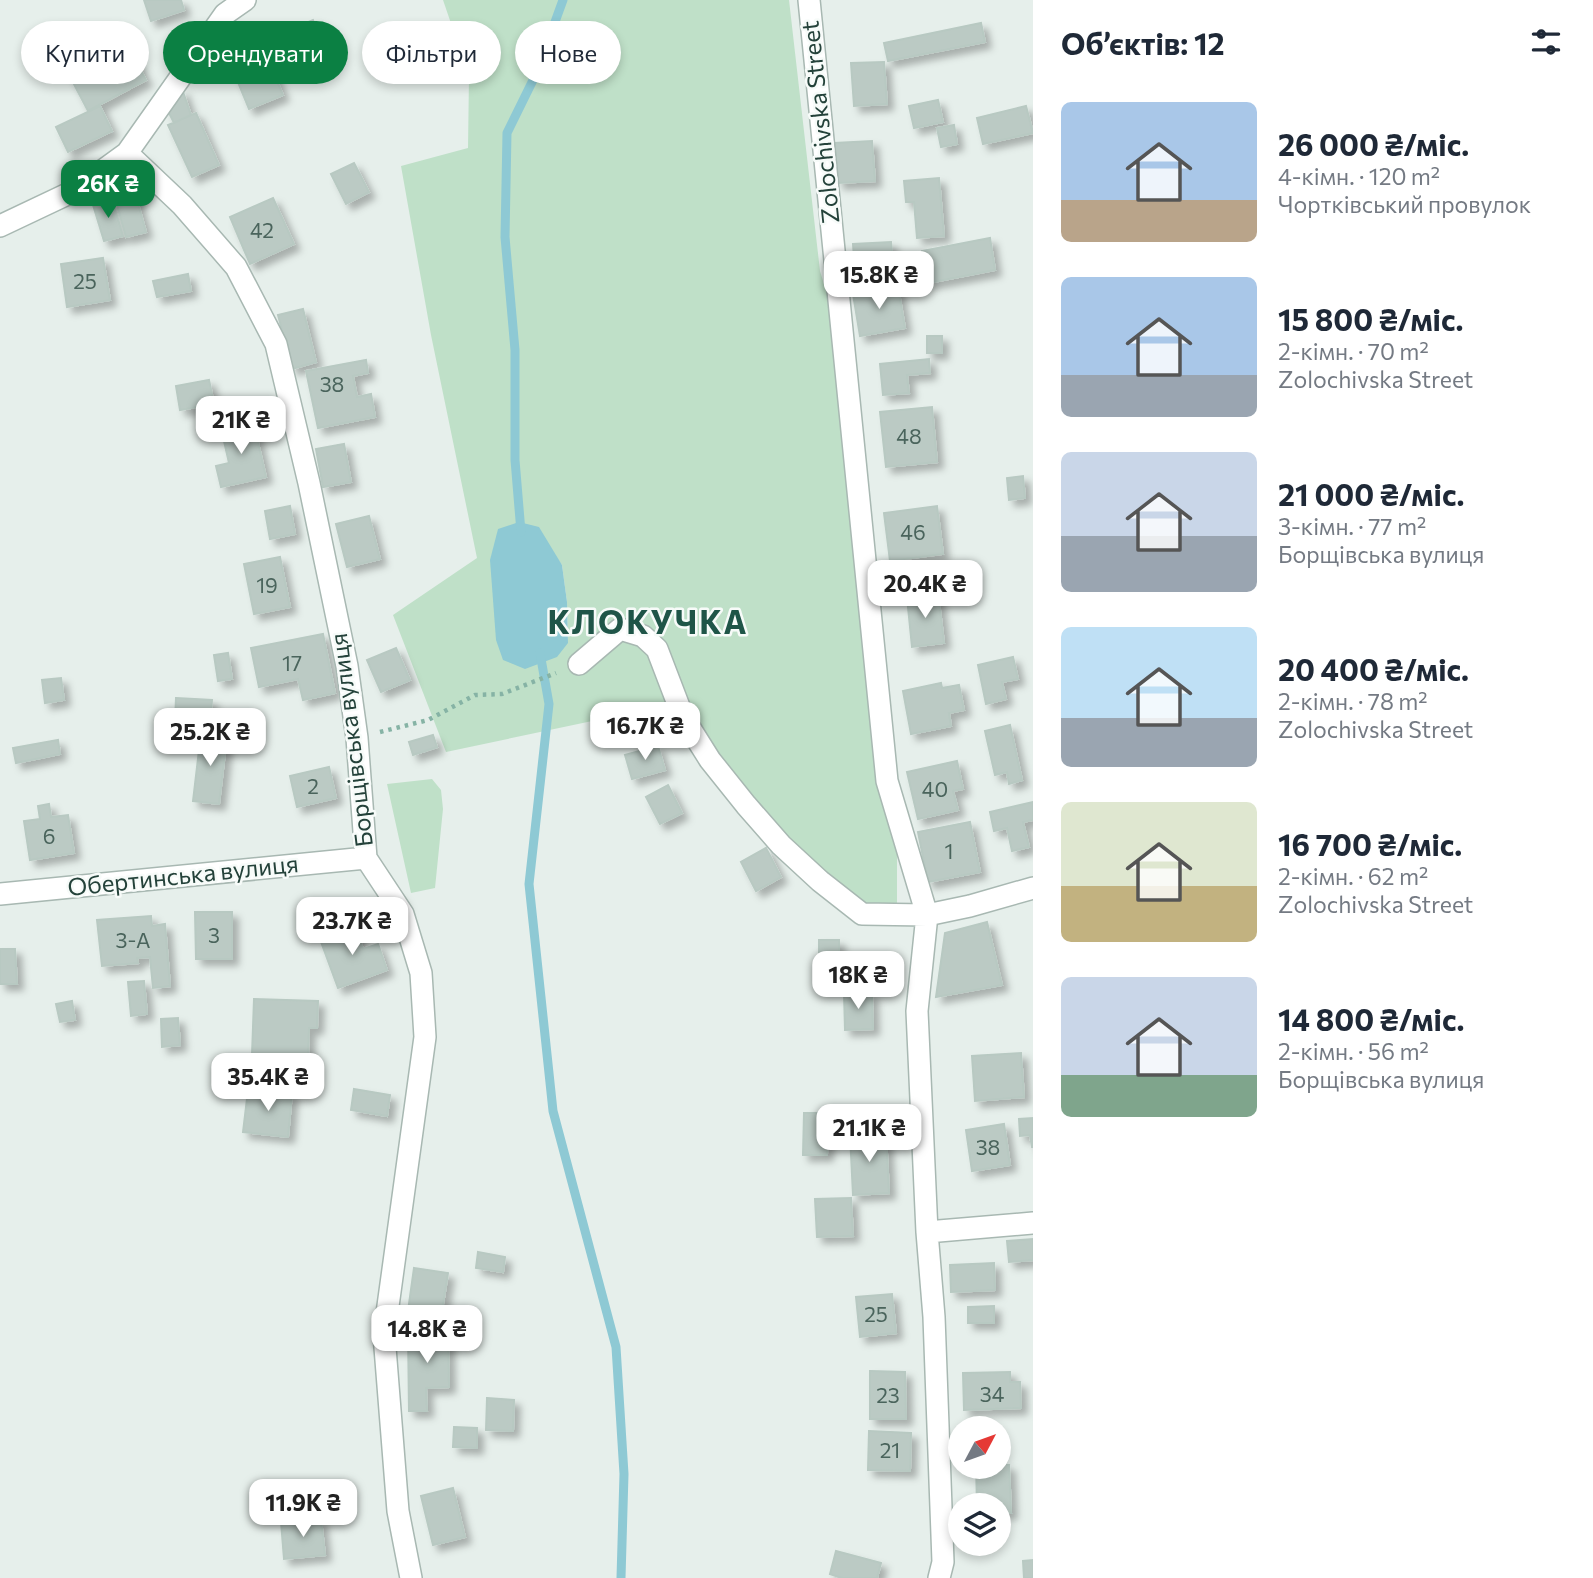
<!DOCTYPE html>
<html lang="uk">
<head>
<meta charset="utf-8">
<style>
	body { margin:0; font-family:Commissioner,sans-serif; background:#f2f2f3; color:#1f2937; height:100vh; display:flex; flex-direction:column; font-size:26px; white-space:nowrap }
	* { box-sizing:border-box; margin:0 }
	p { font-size:23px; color:#747a83 }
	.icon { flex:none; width:38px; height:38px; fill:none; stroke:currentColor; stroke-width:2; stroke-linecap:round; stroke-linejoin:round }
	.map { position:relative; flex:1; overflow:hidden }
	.sheet { display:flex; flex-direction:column; background:#fff; width:560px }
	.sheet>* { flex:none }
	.top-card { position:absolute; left:21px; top:21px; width:665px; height:63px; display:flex; gap:14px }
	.needle { width:46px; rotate:49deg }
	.fabs { position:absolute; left:948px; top:1416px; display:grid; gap:14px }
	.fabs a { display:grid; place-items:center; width:63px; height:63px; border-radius:50%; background:#fff; box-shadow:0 4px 10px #0003; font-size:35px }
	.price { position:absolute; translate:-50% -60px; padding:0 16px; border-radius:14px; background:#fff; color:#222; font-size:23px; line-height:46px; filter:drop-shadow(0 2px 4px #0008) }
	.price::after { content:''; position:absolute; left:50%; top:42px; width:21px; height:16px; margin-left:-10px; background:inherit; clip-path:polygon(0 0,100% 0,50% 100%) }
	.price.on { background:#0b8043; color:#fff }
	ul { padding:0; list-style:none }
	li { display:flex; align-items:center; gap:21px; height:175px; padding:0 28px }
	li span { display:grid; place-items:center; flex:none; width:196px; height:140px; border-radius:10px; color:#555 }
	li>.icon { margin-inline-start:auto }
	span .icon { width:84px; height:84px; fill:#fffc; stroke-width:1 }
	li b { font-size:30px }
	h2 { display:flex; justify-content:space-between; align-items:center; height:84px; padding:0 28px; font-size:30px }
	.tag { padding:0 24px; border-radius:32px; background:#fff; box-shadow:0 4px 10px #0003; font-size:24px; line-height:63px }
	.tag.on { background:#0b8043; color:#fff }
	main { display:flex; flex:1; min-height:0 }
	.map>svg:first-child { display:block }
</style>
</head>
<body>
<main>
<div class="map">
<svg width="1033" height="1578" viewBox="0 0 1033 1578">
	<defs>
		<filter id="shadow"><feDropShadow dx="6" dy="6" stdDeviation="3.5" flood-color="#0004"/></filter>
	</defs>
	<rect width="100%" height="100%" fill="#e6efeb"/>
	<path fill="#bfe0c8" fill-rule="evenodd" d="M 443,0 L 789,0 L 820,271 L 849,366 L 897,791 L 897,919 L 859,919 L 680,719 L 597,720 L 446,752 L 393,615 L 477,558 L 431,335 L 401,166 L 468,148 L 469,76 ZM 550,549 L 562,565 L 567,602 L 568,643 Z
		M 432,779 L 441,790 L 443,809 L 435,888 L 411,893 L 387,784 Z"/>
	<path fill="#8ec9d4" d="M 519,522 L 539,527 L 562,565 L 567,602 L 568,643 L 557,657 L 525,669 L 503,660 L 496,640 L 490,560 L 498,529 Z"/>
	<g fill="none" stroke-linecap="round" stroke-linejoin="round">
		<path stroke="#8ec9d4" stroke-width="9" d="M 521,532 L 515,460 L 515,350 L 505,237 L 507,133 L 536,74 L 563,0
			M 540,653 L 549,704 L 529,884 L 553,1111 L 616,1347 L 624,1474 L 621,1578"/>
	</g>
	<path fill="#bbcac4" stroke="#b8c9c2" stroke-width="2" filter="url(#shadow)" d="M 144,0 L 181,0 L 184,10 L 151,21 Z
		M 313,20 L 322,44 L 287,59 L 277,35 Z
		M 981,23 L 985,42 L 888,61 L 884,43 Z
		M 107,34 L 114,48 L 126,42 L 146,80 L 88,111 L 67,71 L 85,62 L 78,49 Z
		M 261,44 L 283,95 L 249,109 L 228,58 Z
		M 884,62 L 887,104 L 854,106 L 851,63 Z
		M 182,89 L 191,115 L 174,123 L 166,107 Z
		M 938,100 L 943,122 L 914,128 L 909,106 Z
		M 100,106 L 112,131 L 68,152 L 56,127 Z
		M 1026,106 L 1033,133 L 983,144 L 977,118 Z
		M 196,113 L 219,165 L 192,177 L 168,125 Z
		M 954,125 L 957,144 L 941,147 L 937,128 Z
		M 872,141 L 875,181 L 838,183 L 835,143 Z
		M 354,163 L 369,192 L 346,204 L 331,174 Z
		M 939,178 L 944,236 L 917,238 L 914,202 L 906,202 L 904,181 Z
		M 135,193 L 146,232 L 126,237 L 115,198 Z
		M 273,198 L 294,244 L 250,264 L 230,217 Z
		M 112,199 L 123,236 L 104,241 L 93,205 Z
		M 990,238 L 995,270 L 928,283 L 922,251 Z
		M 891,242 L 895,282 L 856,285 L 853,244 Z
		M 103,258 L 110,300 L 67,307 L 61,264 Z
		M 188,274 L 191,291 L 157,297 L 153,281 Z
		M 898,287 L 905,328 L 860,336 L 853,294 Z
		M 303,309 L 316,362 L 292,369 L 278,315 Z
		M 927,336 L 942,336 L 942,353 L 927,353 Z
		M 929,359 L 930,373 L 907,375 L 909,393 L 883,395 L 880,364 Z
		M 366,360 L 368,373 L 353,376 L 357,397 L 371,394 L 375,417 L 318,428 L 306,371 Z
		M 209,380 L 214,404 L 180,410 L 176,386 Z
		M 932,407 L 937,462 L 886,467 L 880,412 Z
		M 253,421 L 266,477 L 221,487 L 216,466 L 229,463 L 221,428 Z
		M 344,444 L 351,482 L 323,487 L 316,449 Z
		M 1023,476 L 1025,498 L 1009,500 L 1007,478 Z
		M 290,506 L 295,534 L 270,539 L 265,511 Z
		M 937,506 L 943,554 L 890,561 L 884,513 Z
		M 369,516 L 380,559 L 347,567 L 336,524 Z
		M 280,557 L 290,607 L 254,614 L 244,564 Z
		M 938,593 L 944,643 L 912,647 L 907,597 Z
		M 323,634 L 335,693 L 303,700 L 298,679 L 259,687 L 251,648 Z
		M 396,648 L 410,680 L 381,692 L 367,660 Z
		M 228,653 L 232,679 L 218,681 L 214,655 Z
		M 1013,657 L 1018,679 L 1002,682 L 1006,699 L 986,704 L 978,665 Z
		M 61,678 L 64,700 L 45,703 L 42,680 Z
		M 941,683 L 942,688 L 959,685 L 964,710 L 949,713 L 951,726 L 911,734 L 903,691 Z
		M 176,698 L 212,700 L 210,724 L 175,721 Z
		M 1010,725 L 1022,780 L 1009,784 L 1007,772 L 995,775 L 985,731 Z
		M 201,733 L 227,736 L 219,804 L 193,801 Z
		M 433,735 L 437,747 L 413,755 L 409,742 Z
		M 58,740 L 60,754 L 16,763 L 13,748 Z
		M 658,746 L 665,770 L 632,779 L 625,755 Z
		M 957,761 L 963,789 L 953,791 L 958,810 L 918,819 L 907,772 Z
		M 329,767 L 336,798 L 297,807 L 290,776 Z
		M 668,785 L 682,813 L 660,824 L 646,797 Z
		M 1033,802 L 1033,820 L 1023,822 L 1029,847 L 1012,851 L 1007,828 L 994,831 L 990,812 Z
		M 49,804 L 51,817 L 68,815 L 74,853 L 30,860 L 24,821 L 40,819 L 38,806 Z
		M 970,822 L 980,872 L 928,882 L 918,832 Z
		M 766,848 L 781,877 L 756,891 L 741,862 Z
		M 195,912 L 232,912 L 232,959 L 196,959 Z
		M 151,916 L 152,926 L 165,924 L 170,986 L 153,988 L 150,957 L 137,958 L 138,963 L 102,966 L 97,920 Z
		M 987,922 L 1002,985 L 936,997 L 945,933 Z
		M 355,926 L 363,949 L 378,944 L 387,970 L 338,988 L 320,939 Z
		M 819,940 L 839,940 L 839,972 L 819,971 Z
		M 0,949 L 15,949 L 17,984 L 0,984 Z
		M 144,981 L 147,1014 L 131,1016 L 128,982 Z
		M 844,993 L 872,993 L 873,1029 L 845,1030 Z
		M 254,999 L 318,1001 L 317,1028 L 309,1028 L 308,1057 L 252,1055 Z
		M 72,1001 L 75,1020 L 60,1022 L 56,1004 Z
		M 178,1018 L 180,1045 L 162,1047 L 161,1019 Z
		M 1021,1053 L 1024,1097 L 975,1101 L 972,1056 Z
		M 354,1089 L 390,1095 L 387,1116 L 351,1110 Z
		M 248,1090 L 292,1094 L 288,1137 L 243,1132 Z
		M 804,1113 L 828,1113 L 827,1155 L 803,1155 Z
		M 1033,1118 L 1033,1147 L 1032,1147 L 1030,1135 L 1020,1136 L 1019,1119 Z
		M 1004,1124 L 1010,1165 L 972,1171 L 966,1130 Z
		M 886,1133 L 889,1193 L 853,1195 L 850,1134 Z
		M 851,1198 L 853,1236 L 817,1237 L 815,1199 Z
		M 1033,1239 L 1033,1260 L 1009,1262 L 1007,1241 Z
		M 478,1252 L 505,1257 L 503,1272 L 476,1268 Z
		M 994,1263 L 995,1290 L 951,1292 L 950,1265 Z
		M 414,1268 L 448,1273 L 441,1317 L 408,1311 Z
		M 892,1294 L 896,1333 L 860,1337 L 856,1297 Z
		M 994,1306 L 994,1323 L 968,1323 L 968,1307 Z
		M 448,1329 L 449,1387 L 426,1388 L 427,1411 L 409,1411 L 408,1330 Z
		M 870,1371 L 905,1372 L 906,1419 L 870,1419 Z
		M 1010,1372 L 1010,1382 L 1020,1382 L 1021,1408 L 964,1410 L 963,1373 Z
		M 487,1398 L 514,1400 L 513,1431 L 486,1430 Z
		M 454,1427 L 477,1428 L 477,1448 L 453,1447 Z
		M 869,1431 L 911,1433 L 910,1471 L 868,1470 Z
		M 999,1465 L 1009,1465 L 1011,1513 L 999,1513 L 999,1505 L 977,1505 L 976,1466 L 999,1466 Z
		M 453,1488 L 465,1537 L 433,1545 L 421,1496 Z
		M 321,1519 L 325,1555 L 284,1559 L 281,1522 Z
		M 836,1551 L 881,1563 L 877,1578 L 842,1578 L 830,1574 Z
		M 1033,1560 L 1033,1578 L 1024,1578 L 1023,1561 Z"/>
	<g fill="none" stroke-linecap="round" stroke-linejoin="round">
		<g stroke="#a8b8b2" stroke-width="24">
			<path id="minor" d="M 809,0 L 887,781 L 927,915 L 917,1011 L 927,1232 L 934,1317 L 943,1562 L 939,1578
				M 127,153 L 182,205 L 236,267 L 276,344 L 309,483 L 347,666 L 357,738 L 366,858 L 403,914 L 421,973 L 425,1037 L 384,1335 L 398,1511 L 411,1578
				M 0,226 L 76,190 L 127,153 L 225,14 L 245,0
				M 579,664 L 620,629 L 643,636 L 657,649 L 683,717 L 710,760 L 746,805 L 781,845 L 820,881 L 862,914 L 927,915 L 970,906 L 1033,888
				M 0,894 L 366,858
				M 927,1232 L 1033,1223"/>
		</g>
		<path stroke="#86b3a5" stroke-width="4.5" stroke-dasharray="3.5 5" stroke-linecap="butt" d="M 380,732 L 428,720 L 475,695 L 502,694 L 556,673"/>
		<use href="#minor" stroke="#fff" stroke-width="21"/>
	</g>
	<g text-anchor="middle" stroke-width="5" stroke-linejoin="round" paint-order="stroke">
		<g font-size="21" fill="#4a645c">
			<text x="262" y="238">42</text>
			<text x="85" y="289">25</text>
			<text x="332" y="392">38</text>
			<text x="909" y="444">48</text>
			<text x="913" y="540">46</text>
			<text x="267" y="593">19</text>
			<text x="292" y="671">17</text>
			<text x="313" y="794">2</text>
			<text x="935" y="797">40</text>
			<text x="49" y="844">6</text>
			<text x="949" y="859">1</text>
			<text x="214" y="943">3</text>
			<text x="133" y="948">3-А</text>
			<text x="988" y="1155">38</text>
			<text x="876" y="1322">25</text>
			<text x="992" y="1402">34</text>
			<text x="888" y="1403">23</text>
			<text x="890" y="1458">21</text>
		</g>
		<g font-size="24" fill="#24423a" stroke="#f7fbf9">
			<text transform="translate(821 122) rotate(-96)" y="8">Zolochivska Street</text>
			<text transform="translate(352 740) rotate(-97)" y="8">Борщівська вулиця</text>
			<text transform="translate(183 876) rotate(-6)" y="8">Обертинська вулиця</text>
		</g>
		<g font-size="32" font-weight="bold" letter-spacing="2" fill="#1f5548" stroke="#f7fbf9">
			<text x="648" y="634">КЛОКУЧКА</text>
		</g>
	</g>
</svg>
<div class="fabs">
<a><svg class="needle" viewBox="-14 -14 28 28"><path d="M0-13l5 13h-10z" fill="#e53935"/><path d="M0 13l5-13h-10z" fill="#747a83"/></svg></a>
<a><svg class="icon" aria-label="layers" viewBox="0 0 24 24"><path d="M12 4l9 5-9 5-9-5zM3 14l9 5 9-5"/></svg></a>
</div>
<b class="price on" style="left:108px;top:220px">26K ₴</b>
<b class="price" style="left:879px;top:311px">15.8K ₴</b>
<b class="price" style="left:241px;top:456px">21K ₴</b>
<b class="price" style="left:925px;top:620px">20.4K ₴</b>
<b class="price" style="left:645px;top:762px">16.7K ₴</b>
<b class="price" style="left:210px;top:768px">25.2K ₴</b>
<b class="price" style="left:352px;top:957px">23.7K ₴</b>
<b class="price" style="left:858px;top:1011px">18K ₴</b>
<b class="price" style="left:268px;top:1113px">35.4K ₴</b>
<b class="price" style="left:869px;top:1164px">21.1K ₴</b>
<b class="price" style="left:427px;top:1365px">14.8K ₴</b>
<b class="price" style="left:303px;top:1539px">11.9K ₴</b>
<div class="top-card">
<a class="tag">Купити</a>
<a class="tag on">Орендувати</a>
<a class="tag">Фільтри</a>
<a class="tag">Нове</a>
</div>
</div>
<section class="sheet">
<h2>Об’єктів: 12<svg class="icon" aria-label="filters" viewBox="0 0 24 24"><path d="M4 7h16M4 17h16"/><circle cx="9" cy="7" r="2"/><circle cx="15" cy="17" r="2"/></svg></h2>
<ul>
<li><span style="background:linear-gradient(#a9c7e8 70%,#b9a48a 0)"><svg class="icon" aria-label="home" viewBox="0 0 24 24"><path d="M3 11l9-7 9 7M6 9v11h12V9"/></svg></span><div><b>26 000 ₴/міс.</b><p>4-кімн. · 120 m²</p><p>Чортківський провулок</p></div></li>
<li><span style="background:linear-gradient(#a9c7e8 70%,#9aa5b1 0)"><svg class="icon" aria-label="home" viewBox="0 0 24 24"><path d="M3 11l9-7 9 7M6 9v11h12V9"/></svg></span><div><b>15 800 ₴/міс.</b><p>2-кімн. · 70 m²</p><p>Zolochivska Street</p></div></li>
<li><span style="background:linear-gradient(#c9d6e8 60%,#9aa5b1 0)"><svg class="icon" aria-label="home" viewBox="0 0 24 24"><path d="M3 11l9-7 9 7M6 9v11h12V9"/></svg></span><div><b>21 000 ₴/міс.</b><p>3-кімн. · 77 m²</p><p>Борщівська вулиця</p></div></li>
<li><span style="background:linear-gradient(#bfe0f5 65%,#9aa5b1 0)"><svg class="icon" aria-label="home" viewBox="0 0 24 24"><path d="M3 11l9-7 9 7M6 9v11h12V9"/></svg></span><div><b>20 400 ₴/міс.</b><p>2-кімн. · 78 m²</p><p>Zolochivska Street</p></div></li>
<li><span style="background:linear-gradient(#dfe7d0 60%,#c2b280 0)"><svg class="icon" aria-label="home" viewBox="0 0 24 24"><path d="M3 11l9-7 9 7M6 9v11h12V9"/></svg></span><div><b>16 700 ₴/міс.</b><p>2-кімн. · 62 m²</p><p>Zolochivska Street</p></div></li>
<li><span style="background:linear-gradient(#c9d6e8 70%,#7fa58c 0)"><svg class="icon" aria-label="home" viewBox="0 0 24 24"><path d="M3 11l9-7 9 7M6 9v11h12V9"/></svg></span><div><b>14 800 ₴/міс.</b><p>2-кімн. · 56 m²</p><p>Борщівська вулиця</p></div></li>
</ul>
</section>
</main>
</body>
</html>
